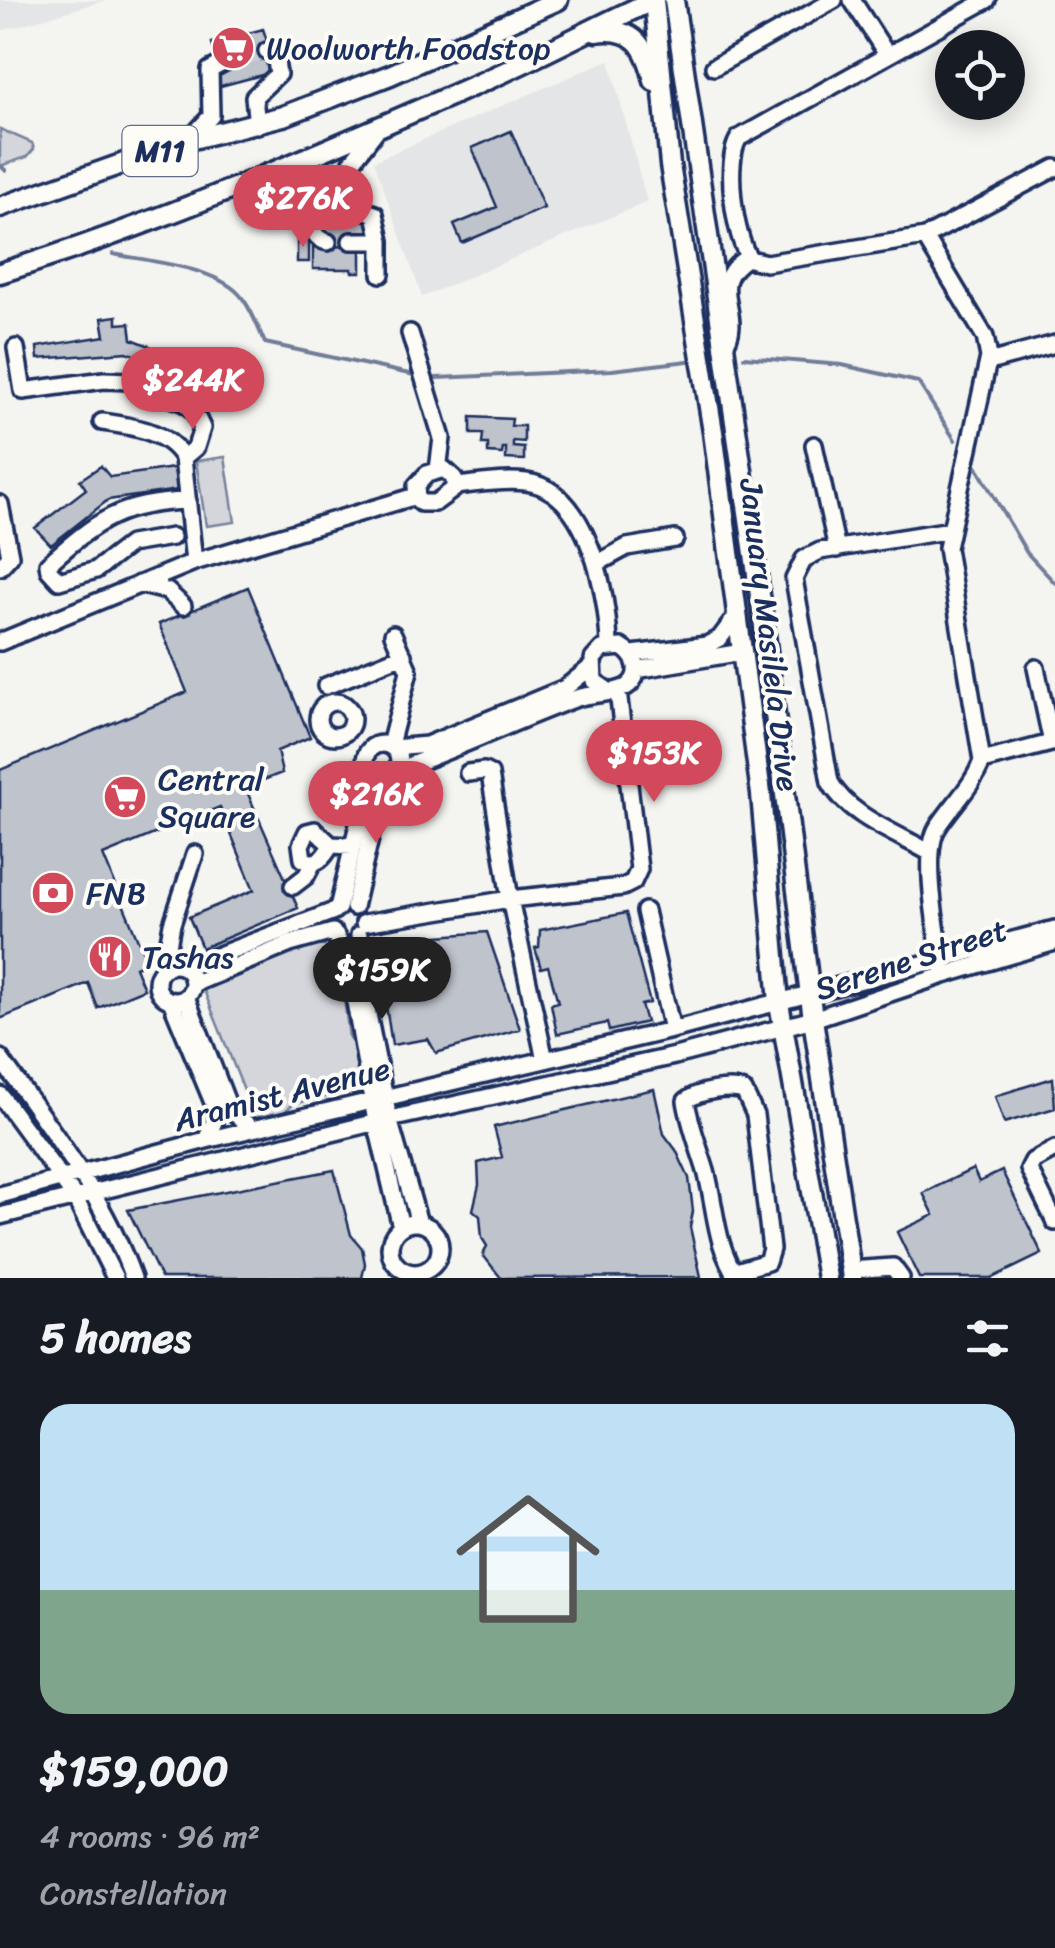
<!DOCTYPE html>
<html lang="en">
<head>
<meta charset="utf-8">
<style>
	body { margin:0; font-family:Sriracha,sans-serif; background:#242831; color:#f1f3f6; height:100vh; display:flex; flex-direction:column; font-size:38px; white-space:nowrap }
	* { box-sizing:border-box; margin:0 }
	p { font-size:32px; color:#9ea1a6 }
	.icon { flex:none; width:55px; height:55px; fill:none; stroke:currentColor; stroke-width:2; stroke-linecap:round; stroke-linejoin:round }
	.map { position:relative; height:1278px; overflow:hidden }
	.sheet { display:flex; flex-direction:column; background:#171b24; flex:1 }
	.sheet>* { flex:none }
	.buttons { position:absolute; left:935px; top:30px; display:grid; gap:20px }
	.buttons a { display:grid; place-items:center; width:90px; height:90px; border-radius:50%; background:#171b24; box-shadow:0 5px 25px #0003; font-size:50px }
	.price { position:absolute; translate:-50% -85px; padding:0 22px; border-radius:35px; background:#d1495b; color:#fff; font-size:32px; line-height:65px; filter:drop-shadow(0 2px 5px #0008) }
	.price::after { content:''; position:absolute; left:50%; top:60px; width:30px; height:22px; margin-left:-15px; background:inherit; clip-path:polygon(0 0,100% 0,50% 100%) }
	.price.selected { background:#222; color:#fff }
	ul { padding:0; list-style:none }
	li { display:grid; align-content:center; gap:20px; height:530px; padding:0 40px }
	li+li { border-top:2px solid #363941 }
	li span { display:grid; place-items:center; height:310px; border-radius:30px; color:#555 }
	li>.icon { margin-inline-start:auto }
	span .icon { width:180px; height:180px; fill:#fffc; stroke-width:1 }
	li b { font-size:42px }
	h2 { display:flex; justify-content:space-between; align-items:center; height:120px; padding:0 40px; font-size:42px }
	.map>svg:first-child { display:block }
</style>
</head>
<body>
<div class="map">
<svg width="1055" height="1278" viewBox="0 0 1055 1278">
	<rect width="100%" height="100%" fill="#f4f4f1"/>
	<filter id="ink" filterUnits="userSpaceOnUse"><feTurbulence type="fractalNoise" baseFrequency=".01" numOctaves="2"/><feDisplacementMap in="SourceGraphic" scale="20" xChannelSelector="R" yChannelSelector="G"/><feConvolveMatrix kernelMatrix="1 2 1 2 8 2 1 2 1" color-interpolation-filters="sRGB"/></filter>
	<g filter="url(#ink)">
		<path fill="#e4e5e6" d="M 0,0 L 107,0 L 0,31 Z
			M 609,60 L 647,202 L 422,297 L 374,161 Z"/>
		<path fill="#d4d6db" stroke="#78829c" stroke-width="2.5" d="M 0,129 L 32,143 L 34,149 L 27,157 L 0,166 Z
			M 225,457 L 235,522 L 206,526 L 196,461 Z
			M 320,945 L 331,948 L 339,958 L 349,1038 L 357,1050 L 360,1079 L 342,1083 L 336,1095 L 293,1104 L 282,1114 L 255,1118 L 203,988 L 301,948 Z"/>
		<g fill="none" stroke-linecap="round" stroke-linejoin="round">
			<path stroke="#717c98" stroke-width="4" d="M 1,166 L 6,171
				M 113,254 C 148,261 214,267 239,294 C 251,307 258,328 265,343 L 414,375
				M 744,357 L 842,365 L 918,382 L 955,440
				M 436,378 L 612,370 L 688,361
				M 976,466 L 1027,553 L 1055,583"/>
		</g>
		<path fill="#bfc3cc" stroke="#1b2f5e" stroke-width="2.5" d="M 263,29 L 268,44 L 224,57 L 222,49 L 214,51 L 212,43 Z
			M 256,48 L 260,60 L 269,57 L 273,72 L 217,87 L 212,74 L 237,67 L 233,55 Z
			M 511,131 L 544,208 L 462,243 L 454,225 L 497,207 L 472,148 Z
			M 376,218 L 376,233 L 351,233 L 352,246 L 328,247 L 328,233 L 318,232 L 318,219 Z
			M 297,238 L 309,238 L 309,262 L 297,262 Z
			M 361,246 L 361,272 L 352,272 L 352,269 L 313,269 L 313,247 Z
			M 117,316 L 117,324 L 130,323 L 132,339 L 200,366 L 195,378 L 127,352 L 38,359 L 37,347 L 105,336 L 102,318 Z
			M 471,417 L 512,419 L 511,426 L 524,426 L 524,442 L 513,441 L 513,447 L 524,448 L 524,460 L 506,459 L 506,448 L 503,448 L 502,454 L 488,453 L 488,444 L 482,444 L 483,434 L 471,434 Z
			M 101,466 L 110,477 L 174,468 L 178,490 L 108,500 L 51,545 L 35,528 L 86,489 L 80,480 Z
			M 248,587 L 310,737 L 277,751 L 282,773 L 245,787 L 298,908 L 202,948 L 189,917 L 254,890 L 220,807 L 103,855 L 147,962 L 135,967 L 144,989 L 98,1008 L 88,983 L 0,1019 L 0,770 L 187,692 L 159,624 Z
			M 626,913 L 650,1003 L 641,1005 L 646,1022 L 609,1031 L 607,1023 L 557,1034 L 551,1004 L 558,1002 L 548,966 L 541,968 L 535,948 L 539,947 L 540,930 Z
			M 487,932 L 520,1029 L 436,1053 L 428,1039 L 392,1045 L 376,941 Z
			M 1053,1078 L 1055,1108 L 1004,1123 L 995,1096 Z
			M 654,1089 L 664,1134 L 676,1150 L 689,1178 L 693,1211 L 690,1227 L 701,1277 L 501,1278 L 483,1255 L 487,1246 L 482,1238 L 480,1216 L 473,1210 L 479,1185 L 478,1163 L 502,1157 L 494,1127 Z
			M 973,1169 L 979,1182 L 1002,1171 L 1042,1254 L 992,1278 L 919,1278 L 897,1232 L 934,1215 L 923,1193 Z
			M 334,1170 L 351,1235 L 362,1248 L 365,1264 L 362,1278 L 161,1278 L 128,1210 Z"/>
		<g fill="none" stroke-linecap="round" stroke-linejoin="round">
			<path stroke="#c9cdd4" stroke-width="15" stroke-dasharray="15 8" stroke-linecap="butt" d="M 225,62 L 267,51"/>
			<g stroke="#1b2f5e" stroke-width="22">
				<path id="minor" d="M 852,0 L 886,53
					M 987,0 L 739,138 C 724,160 734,237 750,259 L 766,263 L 925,237 L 1055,168
					M 714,67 L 834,0
					M 257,125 L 254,97 L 278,74 L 275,54 L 267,51
					M 189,140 L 211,116 L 210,70 L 225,62
					M 268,172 L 291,183 L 307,205 L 345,204 L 352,162 L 378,128
					M 345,204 L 375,214 L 381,241
					M 307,205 C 311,220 310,239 328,242
					M 925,237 L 985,337 L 989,357 L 947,548 L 982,761 C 973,786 952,805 938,827 C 921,852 938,935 942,967
					M 351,241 L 381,241 L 381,274
					M 410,333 L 442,438 L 438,470
					M 16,348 L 23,391 L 104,380 L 130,381 L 184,403 L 194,411 L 202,428 L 196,447 L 183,458
					M 723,348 C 748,315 702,285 748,257
					M 989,362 L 1055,344
					M 102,422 C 131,426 168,431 183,458 L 194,562
					M 814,445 L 837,549
					M 444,469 L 454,478 L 454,489 L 435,503 L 421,503 L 417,499 L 416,486 L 427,474 Z
					M 455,486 C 477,484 503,479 526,482 C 589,490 608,596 609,646
					M 0,504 L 10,556 L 0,567
					M 172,537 L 130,544 L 96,570 L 59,581 L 49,570 L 48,564 C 98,520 120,503 188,501
					M 596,564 L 627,547 L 675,539
					M 139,584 L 167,591 L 183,606
					M 0,642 L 194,562 L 416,496
					M 632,654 L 707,645 L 720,638 L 738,614
					M 1036,668 L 1052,743
					M 636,670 L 742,652
					M 326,686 L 403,655
					M318 719a17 17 0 1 1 34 0a17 17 0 1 1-34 0Z
					M365 761a17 17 0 1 1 34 0a17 17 0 1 1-34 0Z
					M 390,745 L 409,671 L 393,634
					M 393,748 L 427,745 L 565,688 L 591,667
					M 982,761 L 1055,742
					M 397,770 C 458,749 516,720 577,698 C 590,694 620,693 629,685 C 643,672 635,655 621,647 L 602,649 L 593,659 L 594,681 L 607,690
					M 468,773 L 484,771 L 490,774 L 510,899 L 545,1060
					M 331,845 C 325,856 317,868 303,859 L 301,845 L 307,832 L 315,830 L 331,845 L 353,846
					M 929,852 C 898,834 848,816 830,782 L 794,579 L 804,559 L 820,551 L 951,530
					M 293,886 L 306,876 L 313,863
					M 354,907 L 384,779
					M 338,908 L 370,774
					M 645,911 L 672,1030
					M 364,923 L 510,899 L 623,887 L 633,882 L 639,869 L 618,691
					M 359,935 L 363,989 L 389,1119 L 419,1223
					M 336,936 L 349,967 L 376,1122 L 401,1227
					M157 983a18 18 0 1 1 36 0a18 18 0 1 1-36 0Z
					M 164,968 L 172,924 L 195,854
					M 185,968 L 334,911
					M 193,984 L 290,944 L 333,932
					M 186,997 L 229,1108 L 252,1129
					M 171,1001 L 214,1105 L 214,1122 L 206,1140
					M 0,1058 C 50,1128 104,1196 133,1278
					M 0,1095 L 74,1196 L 115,1278
					M 1055,1149 L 1033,1161 L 1029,1169 L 1055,1222
					M 0,1195 L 206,1140 L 672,1030 L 1055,929
					M 0,1216 L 376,1122 L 675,1056 L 813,1019 L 944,975 L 1055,942
					M390 1248a25 25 0 1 1 50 0a25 25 0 1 1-50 0Z
					M 850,1270 L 893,1267 L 901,1278
					M 733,1272 L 767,1262 L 771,1249 L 755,1115 L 744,1091 C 729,1086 698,1091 686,1101 C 690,1125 699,1148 706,1171 C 716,1207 715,1247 738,1278"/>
			</g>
			<g stroke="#1b2f5e" stroke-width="25">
				<path id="major" d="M 674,0 L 761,602 L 813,1019 L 852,1278
					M 596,32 C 634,26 646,46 654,81
					M 0,207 L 189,140 L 283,116 L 390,75 L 558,0
					M 0,273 C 164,222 324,151 482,82 C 540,57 596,26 654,0 L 670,165 L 713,432 L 761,794 L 779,1003 L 827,1278"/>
			</g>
			<use href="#minor" stroke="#fdfcf7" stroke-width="15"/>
			<use href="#major" stroke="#fdfcf7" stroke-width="18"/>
		</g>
	</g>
	<defs>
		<g id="supermarket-disc" transform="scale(2.25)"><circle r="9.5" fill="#d1495b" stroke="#fdfcf7"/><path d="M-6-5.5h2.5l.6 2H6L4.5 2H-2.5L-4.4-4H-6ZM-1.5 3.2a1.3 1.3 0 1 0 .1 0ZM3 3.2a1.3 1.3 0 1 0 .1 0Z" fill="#fff"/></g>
		<g id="bank-disc" transform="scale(2.25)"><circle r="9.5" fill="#d1495b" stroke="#fdfcf7"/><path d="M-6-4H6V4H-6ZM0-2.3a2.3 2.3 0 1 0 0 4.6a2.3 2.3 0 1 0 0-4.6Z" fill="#fff"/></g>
		<g id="restaurant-disc" transform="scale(2.25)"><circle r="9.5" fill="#d1495b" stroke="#fdfcf7"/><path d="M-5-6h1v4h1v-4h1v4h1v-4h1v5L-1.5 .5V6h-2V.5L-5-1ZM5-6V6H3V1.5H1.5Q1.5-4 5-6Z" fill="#fff"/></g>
	</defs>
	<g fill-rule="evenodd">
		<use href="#supermarket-disc" x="233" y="48"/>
		<use href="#supermarket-disc" x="125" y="797"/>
		<use href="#bank-disc" x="53" y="893"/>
		<use href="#restaurant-disc" x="110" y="957"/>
	</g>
	<g text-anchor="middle" stroke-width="8" stroke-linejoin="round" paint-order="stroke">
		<rect fill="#fdfcf7" stroke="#5f6c8c" stroke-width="2.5" x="122.5" y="126" width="75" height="50" rx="8"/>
		<g font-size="30" font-weight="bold" fill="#1b2f5e">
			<text x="160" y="161">M11</text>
		</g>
		<g font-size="32" fill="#1b2f5e" stroke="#fdfcf7" text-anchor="start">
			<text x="266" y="59">Woolworth Foodstop</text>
			<text x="158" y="790">Central<tspan x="158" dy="37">Square</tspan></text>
			<text x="86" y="904">FNB</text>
			<text x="142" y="968">Tashas</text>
		</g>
		<g font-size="32" fill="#1b2f5e" stroke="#fdfcf7">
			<text transform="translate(770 635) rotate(83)" y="11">January Masilela Drive</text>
			<text transform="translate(911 959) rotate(-18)" y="11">Serene Street</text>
			<text transform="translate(282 1094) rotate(-14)" y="11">Aramist Avenue</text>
		</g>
	</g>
</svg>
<div class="buttons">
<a><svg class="icon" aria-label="locate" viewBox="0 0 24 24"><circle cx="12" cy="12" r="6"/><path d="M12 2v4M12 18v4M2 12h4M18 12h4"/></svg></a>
</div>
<b class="price" style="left:303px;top:250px">$276K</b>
<b class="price" style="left:193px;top:432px">$244K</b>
<b class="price" style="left:654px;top:805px">$153K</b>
<b class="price" style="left:376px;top:846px">$216K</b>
<b class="price selected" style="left:382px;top:1022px">$159K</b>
</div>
<section class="sheet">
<h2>5 homes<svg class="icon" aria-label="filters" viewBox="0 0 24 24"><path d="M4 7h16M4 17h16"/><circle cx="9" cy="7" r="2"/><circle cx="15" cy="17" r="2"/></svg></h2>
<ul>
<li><span style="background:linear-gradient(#bfe0f5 60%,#7fa58c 0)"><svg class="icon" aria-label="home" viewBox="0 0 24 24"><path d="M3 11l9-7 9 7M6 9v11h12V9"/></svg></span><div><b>$159,000</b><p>4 rooms · 96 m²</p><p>Constellation</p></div></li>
</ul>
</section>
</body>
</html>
